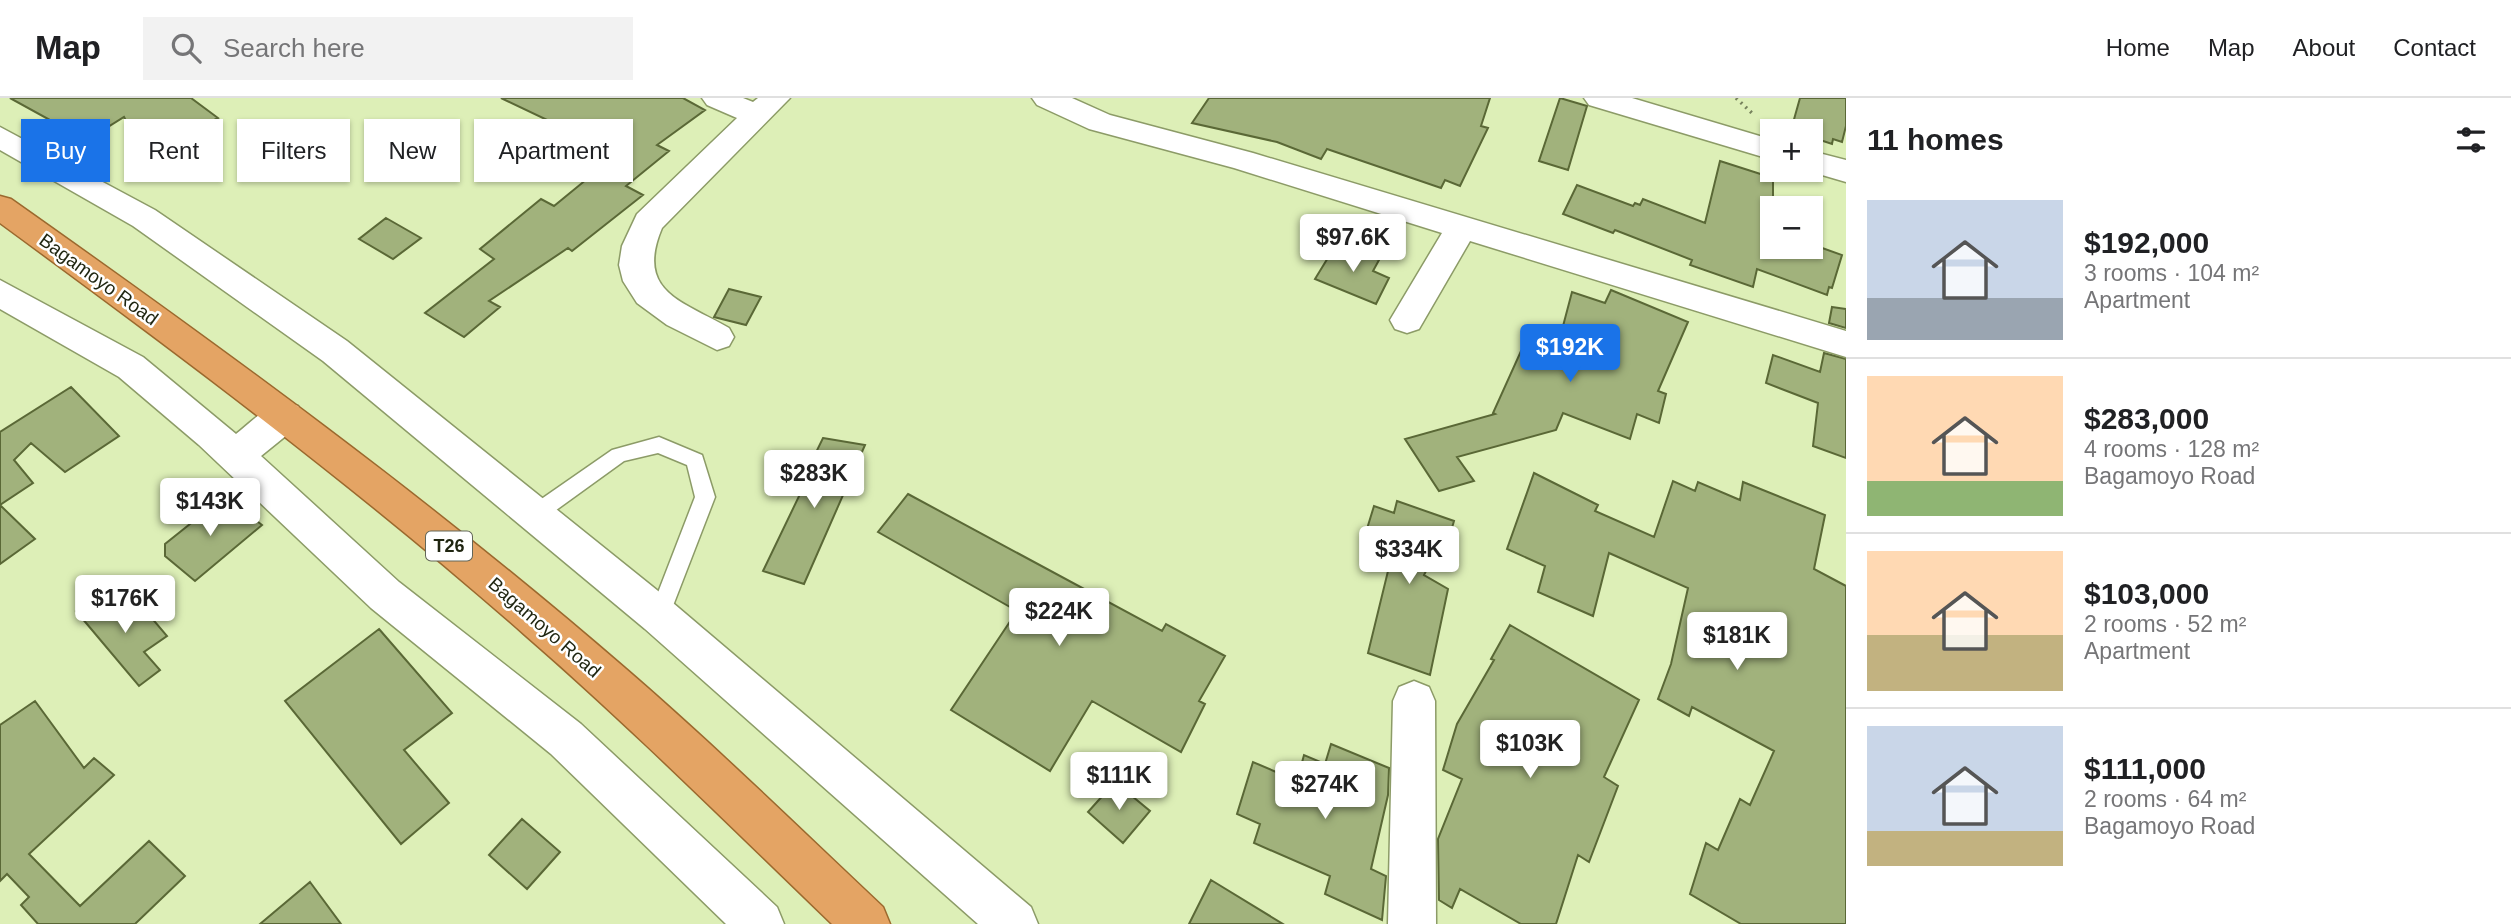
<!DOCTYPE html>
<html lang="en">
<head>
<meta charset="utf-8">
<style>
	body { margin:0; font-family:Arial,sans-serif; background:#f2f2f2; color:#202124; height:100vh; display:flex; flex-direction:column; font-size:26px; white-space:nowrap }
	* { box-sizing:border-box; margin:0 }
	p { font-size:23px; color:#757577 }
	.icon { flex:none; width:38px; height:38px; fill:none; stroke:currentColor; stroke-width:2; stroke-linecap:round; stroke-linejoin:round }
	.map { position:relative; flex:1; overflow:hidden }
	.side { display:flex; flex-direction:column; background:#fff; width:665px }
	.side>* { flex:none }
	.guide { position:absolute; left:21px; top:21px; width:665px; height:63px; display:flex; gap:14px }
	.buttons { position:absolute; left:1760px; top:21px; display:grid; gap:14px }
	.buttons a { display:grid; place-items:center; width:63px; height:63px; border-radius:0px; background:#fff; box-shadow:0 2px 5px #0004; font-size:35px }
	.price { position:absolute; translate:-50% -60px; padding:0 16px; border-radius:7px; background:#fff; color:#222; font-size:23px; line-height:46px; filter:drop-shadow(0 2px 4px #0008) }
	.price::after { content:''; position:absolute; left:50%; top:42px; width:21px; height:16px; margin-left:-10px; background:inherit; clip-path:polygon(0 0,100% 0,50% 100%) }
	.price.selected { background:#1a73e8; color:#fff }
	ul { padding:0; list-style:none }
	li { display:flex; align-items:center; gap:21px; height:175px; padding:0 21px }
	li+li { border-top:2px solid #e0e0e0 }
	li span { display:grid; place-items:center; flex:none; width:196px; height:140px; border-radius:0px; color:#555 }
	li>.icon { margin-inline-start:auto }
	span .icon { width:84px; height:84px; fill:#fffc; stroke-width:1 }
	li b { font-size:30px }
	h2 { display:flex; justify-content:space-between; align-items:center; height:84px; padding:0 21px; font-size:30px }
	.chip { padding:0 24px; border-radius:0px; background:#fff; box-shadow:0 2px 5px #0004; font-size:24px; line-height:63px }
	.chip.selected { background:#1a73e8; color:#fff }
	header { display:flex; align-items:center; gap:42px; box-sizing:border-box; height:98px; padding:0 35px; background:#fff; border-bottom:2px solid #e0e0e0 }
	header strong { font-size:33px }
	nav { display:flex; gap:38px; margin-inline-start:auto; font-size:24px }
	.search { width:490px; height:63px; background:#f2f2f2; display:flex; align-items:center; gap:18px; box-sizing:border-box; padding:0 24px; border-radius:0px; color:#757577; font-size:26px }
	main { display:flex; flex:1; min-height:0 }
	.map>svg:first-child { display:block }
</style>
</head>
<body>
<header>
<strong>Map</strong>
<div class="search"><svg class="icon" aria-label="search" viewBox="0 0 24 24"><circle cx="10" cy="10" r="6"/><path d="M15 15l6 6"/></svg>Search here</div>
<nav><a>Home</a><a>Map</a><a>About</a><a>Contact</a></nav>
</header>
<main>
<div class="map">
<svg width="1846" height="826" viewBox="0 0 1846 826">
	<rect width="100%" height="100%" fill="#ddefb7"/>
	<path fill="#a1b27c" stroke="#5a6836" stroke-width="2" d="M 10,0 L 191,0 L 218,20 L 145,58 L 124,19 L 95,37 L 87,33 L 79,38 Z
		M 501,0 L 683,0 L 705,12 L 657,47 L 669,53 L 626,88 L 643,97 L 572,153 L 568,150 L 489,203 L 500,209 L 464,239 L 425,215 L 494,161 L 480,151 L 541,101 L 554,108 L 598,72 L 584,64 L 604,49 Z
		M 1209,0 L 1490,0 L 1481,28 L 1488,30 L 1460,88 L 1445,82 L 1441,90 L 1327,51 L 1321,61 L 1277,44 L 1192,25 Z
		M 1560,0 L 1587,8 L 1568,72 L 1539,63 Z
		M 1800,0 L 1846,0 L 1846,28 L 1842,44 L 1833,41 L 1832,46 L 1811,39 L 1811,33 L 1791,32 Z
		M 1720,63 L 1773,80 L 1773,149 L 1811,149 L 1811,146 L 1842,157 L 1832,190 L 1829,189 L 1827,197 L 1757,171 L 1753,189 L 1690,167 L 1692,162 L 1615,132 L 1613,135 L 1563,116 L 1577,87 L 1633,108 L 1635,105 L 1640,107 L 1643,101 L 1705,125 Z
		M 386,120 L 421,140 L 393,161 L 359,141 Z
		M 1337,145 L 1379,162 L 1373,173 L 1389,180 L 1376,206 L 1315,181 Z
		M 729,191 L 761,199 L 746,227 L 714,219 Z
		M 1611,192 L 1688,224 L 1658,293 L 1666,296 L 1659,325 L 1637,316 L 1630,341 L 1563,315 L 1556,332 L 1457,359 L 1474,383 L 1439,393 L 1405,341 L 1495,316 L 1493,315 L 1521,253 L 1553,266 L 1572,194 L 1605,205 Z
		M 1832,209 L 1846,211 L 1846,230 L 1829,225 Z
		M 1824,255 L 1846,261 L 1846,360 L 1813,348 L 1818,305 L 1766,285 L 1773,257 L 1820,274 Z
		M 71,289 L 119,338 L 65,374 L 31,345 L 14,362 L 33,385 L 0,407 L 35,441 L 0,466 L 0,334 Z
		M 823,340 L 865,347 L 804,486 L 763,473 L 802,392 L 798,391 Z
		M 1534,375 L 1598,407 L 1595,413 L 1654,439 L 1673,383 L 1695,393 L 1698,384 L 1740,402 L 1743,384 L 1825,417 L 1814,471 L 1846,488 L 1846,826 L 1741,826 L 1690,796 L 1706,745 L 1718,752 L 1740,701 L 1750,707 L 1774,653 L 1692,609 L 1689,618 L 1658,601 L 1671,566 L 1688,490 L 1609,455 L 1593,518 L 1538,494 L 1545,468 L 1507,451 Z
		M 908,396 L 1162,533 L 1166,526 L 1225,558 L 1199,603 L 1205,606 L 1181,654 L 1092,603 L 1050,673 L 951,612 L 1017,513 L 878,434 Z
		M 225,398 L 262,427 L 195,483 L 165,458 L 165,446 Z
		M 1397,403 L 1454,423 L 1445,454 L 1437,451 L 1424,477 L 1448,491 L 1430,577 L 1368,555 L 1389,469 L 1383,467 L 1389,442 L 1366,434 L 1374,408 L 1394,415 Z
		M 95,497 L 111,516 L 134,499 L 167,538 L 144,554 L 160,572 L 139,588 L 76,513 Z
		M 1510,527 L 1639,602 L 1604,679 L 1618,688 L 1589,764 L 1578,757 L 1556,826 L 1521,826 L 1460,791 L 1452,810 L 1439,802 L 1438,741 L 1462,681 L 1443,672 L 1457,626 L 1494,562 L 1491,561 Z
		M 379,531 L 452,615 L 404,652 L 449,705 L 401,746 L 285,603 Z
		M 35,603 L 84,670 L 94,660 L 114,677 L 29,756 L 80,808 L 149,743 L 185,778 L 135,826 L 38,826 L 21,807 L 29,799 L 7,776 L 0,783 L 0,627 Z
		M 1331,646 L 1389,670 L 1388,697 L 1371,771 L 1386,778 L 1382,822 L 1325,796 L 1330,778 L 1254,745 L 1260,726 L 1237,716 L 1253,664 L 1297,683 L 1304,657 L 1325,666 Z
		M 1115,684 L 1150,713 L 1123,745 L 1088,714 Z
		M 522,721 L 560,754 L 527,791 L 489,757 Z
		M 1211,782 L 1283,826 L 1189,826 Z
		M 310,784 L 341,826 L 260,826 Z"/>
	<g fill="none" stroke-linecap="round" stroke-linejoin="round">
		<g stroke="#8c9b67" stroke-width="3">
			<path id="service" d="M 659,339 L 702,357 L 715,399 L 669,518 L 666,525 L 659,527 L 652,525 L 649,518 L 695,399 L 687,367 L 658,355 L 624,363 L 541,423 L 534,425 L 527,423 L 524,417 L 527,411 L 612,352 Z"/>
		</g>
		<g stroke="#8c9b67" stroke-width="3">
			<path id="minor" d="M 702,0 L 743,0 L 753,4 L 758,0 L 790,0 L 662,130 C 635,194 682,203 729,230 L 734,239 L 729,248 L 717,252 L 667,227 L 637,205 L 623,183 L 619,167 L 622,148 L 637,116 L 737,20 L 707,7 Z
				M 1032,0 L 1072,0 L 1110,17 L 1253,55 L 1846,233 L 1846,259 L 1470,143 L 1419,231 L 1407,235 L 1395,231 L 1390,222 L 1442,135 L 1234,70 L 1089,31 L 1037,7 Z
				M 1584,0 L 1632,0 L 1773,42 L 1773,62 L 1589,7 Z
				M 0,29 L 155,112 L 347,243 L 673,505 L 1031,809 L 1038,826 L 978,826 L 645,531 L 323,263 L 133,128 L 0,52 Z
				M 1811,53 L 1846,62 L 1846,84 L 1805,72 L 1811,72 Z
				M 0,182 L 143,259 L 236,336 C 255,321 273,299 298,308 L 303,318 L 298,328 L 261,358 L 399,484 L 581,626 L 777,809 L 784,826 L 726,826 L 551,656 L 371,510 L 199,347 L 119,279 L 0,211 Z
				M 1414,583 L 1429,589 L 1435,603 L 1436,826 L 1388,826 L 1393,603 L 1399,589 Z"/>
		</g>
		<g stroke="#9b692e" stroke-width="3">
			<path id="trunk" d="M 0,98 L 11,101 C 222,250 431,402 626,571 C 714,647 798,729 883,809 L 890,826 L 832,826 C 730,728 631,629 525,537 C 358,390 179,256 0,125 Z"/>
		</g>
		<path stroke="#76815c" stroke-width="3.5" stroke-dasharray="2 4.5" stroke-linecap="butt" d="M 1736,0 L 1753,16"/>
		<use href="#service" fill="#fff" fill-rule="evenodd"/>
		<use href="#minor" fill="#fff" fill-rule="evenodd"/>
		<use href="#trunk" fill="#e4a464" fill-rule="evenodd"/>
	</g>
	<g text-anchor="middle" stroke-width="5" stroke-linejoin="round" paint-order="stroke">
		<rect fill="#fff" stroke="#626658" stroke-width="2" x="426" y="433.5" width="46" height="29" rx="5"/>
		<g font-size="18" font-weight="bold" fill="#1f2510">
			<text x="449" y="454">T26</text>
		</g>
		<g font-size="19" fill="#1f2510" stroke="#fff">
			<text transform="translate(99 181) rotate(36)" y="7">Bagamoyo Road</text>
			<text transform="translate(545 529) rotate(41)" y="7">Bagamoyo Road</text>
		</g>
	</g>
</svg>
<div class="buttons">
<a>+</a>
<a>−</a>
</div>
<b class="price" style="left:1353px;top:176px">$97.6K</b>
<b class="price selected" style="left:1570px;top:286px">$192K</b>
<b class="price" style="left:814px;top:412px">$283K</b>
<b class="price" style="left:210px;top:440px">$143K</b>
<b class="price" style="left:1409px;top:488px">$334K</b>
<b class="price" style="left:125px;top:537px">$176K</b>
<b class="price" style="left:1059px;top:550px">$224K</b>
<b class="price" style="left:1737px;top:574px">$181K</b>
<b class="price" style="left:1530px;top:682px">$103K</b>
<b class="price" style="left:1119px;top:714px">$111K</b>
<b class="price" style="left:1325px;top:723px">$274K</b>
<div class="guide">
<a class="chip selected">Buy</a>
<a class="chip">Rent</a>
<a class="chip">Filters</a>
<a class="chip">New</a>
<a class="chip">Apartment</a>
</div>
</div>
<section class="side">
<h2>11 homes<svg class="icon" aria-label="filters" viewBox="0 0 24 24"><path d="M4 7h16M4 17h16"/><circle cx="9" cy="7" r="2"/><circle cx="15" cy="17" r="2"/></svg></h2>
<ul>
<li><span style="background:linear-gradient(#c9d6e8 70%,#9aa5b1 0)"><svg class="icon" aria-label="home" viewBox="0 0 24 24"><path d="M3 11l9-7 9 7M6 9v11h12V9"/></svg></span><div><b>$192,000</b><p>3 rooms · 104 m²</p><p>Apartment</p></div></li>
<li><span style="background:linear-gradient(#ffd9b3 75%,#8fb573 0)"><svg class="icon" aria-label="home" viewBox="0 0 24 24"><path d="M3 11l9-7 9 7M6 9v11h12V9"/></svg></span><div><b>$283,000</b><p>4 rooms · 128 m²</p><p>Bagamoyo Road</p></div></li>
<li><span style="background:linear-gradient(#ffd9b3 60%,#c2b280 0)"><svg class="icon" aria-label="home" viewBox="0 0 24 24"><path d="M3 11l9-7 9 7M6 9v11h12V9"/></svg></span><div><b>$103,000</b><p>2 rooms · 52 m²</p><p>Apartment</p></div></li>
<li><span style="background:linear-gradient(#c9d6e8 75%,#c2b280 0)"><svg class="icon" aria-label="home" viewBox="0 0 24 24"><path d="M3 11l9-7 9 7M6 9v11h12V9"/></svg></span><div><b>$111,000</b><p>2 rooms · 64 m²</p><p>Bagamoyo Road</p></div></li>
</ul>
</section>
</main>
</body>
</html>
